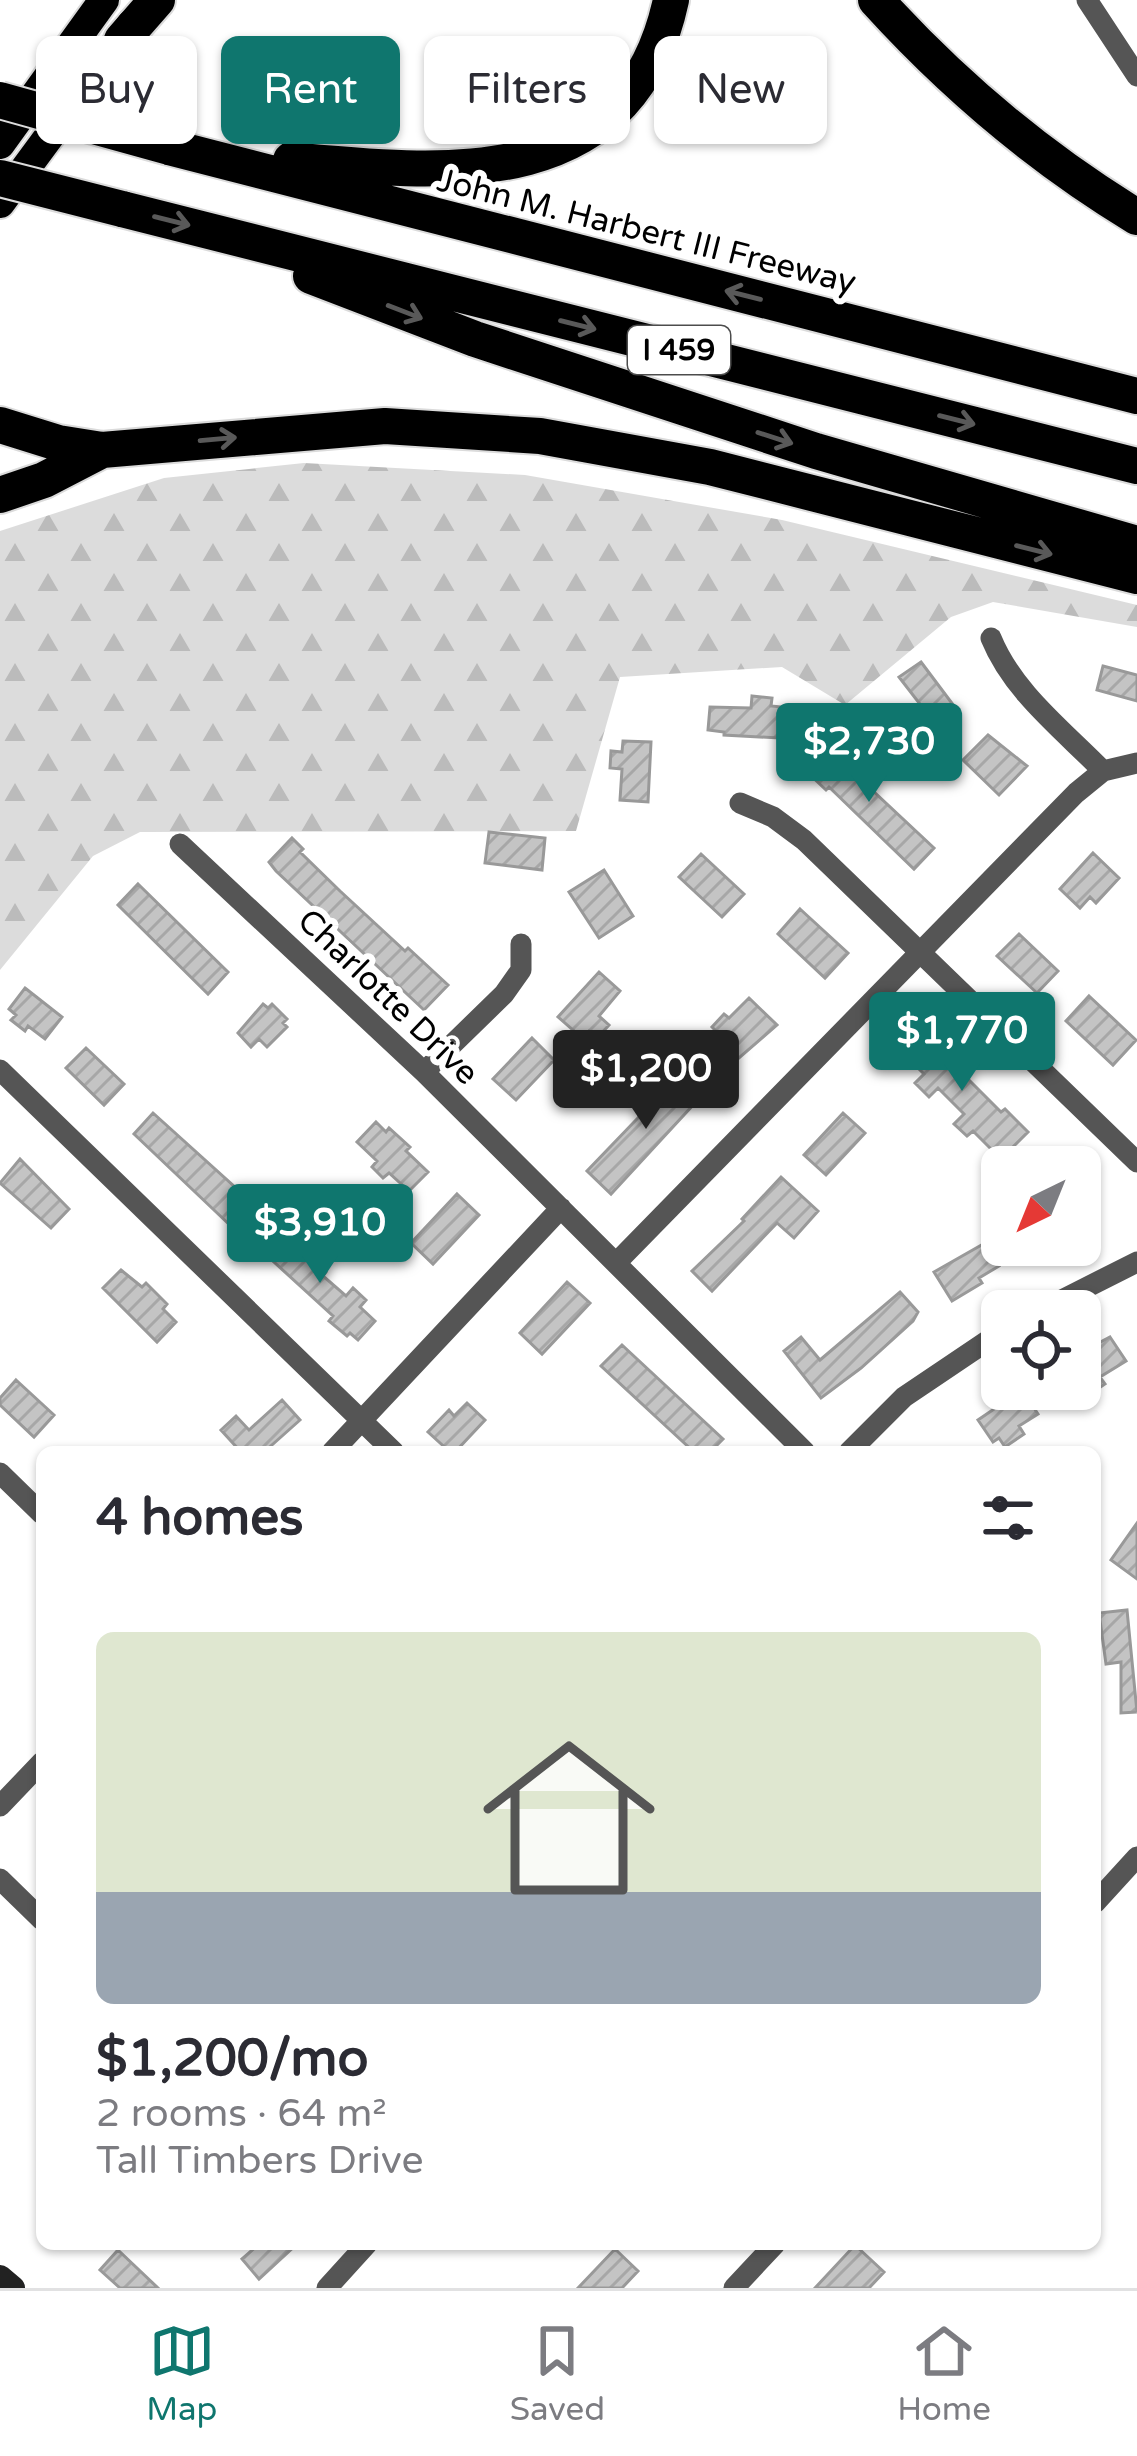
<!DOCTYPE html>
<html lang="en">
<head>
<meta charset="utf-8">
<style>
	body { margin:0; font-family:"Varela Round",sans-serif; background:#f2f2f3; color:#2b2b33; height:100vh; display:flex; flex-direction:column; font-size:45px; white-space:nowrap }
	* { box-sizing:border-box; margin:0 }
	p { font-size:39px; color:#7c7c81 }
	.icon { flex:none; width:66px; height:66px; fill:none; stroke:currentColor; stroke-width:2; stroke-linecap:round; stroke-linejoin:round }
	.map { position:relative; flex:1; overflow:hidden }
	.panel { position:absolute; left:36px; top:1446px; width:1065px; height:804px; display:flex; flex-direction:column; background:#fff; border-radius:18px; box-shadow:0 3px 9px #0004 }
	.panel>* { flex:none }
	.banner { position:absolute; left:36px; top:36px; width:1065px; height:108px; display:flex; gap:24px }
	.needle { width:78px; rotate:223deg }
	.buttons { position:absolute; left:981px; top:1146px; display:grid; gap:24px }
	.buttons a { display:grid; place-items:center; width:120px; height:120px; border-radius:18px; background:#fff; box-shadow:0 3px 9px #0004; font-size:60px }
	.price { position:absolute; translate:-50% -102px; padding:0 27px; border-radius:12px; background:#0f766e; color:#fff; font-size:39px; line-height:78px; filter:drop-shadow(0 3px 6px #0008) }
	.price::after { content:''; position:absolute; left:50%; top:72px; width:36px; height:27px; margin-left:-18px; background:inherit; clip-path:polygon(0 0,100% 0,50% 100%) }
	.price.active { background:#222; color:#fff }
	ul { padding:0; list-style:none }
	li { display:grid; align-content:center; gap:24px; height:636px; padding:0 60px }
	li span { display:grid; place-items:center; height:372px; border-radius:18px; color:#555 }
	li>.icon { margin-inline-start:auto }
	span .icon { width:216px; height:216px; fill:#fffc; stroke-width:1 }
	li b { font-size:51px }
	h2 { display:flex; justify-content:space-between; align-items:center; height:144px; padding:0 60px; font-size:51px }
	.chip { padding:0 42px; border-radius:18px; background:#fff; box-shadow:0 3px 9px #0004; font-size:42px; line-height:108px }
	.chip.active { background:#0f766e; color:#fff }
	.tabs { display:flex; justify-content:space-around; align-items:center; height:168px; border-top:3px solid #e1e1e2; background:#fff; font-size:33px; color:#7c7c81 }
	.tabs a { display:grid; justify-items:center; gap:6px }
	.tabs .active { color:#0f766e }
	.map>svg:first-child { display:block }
</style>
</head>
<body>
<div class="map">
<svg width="1137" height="2288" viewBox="0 0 1137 2288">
	<defs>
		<pattern id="forest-firs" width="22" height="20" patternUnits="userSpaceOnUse" patternTransform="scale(3)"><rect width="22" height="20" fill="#dcdcdc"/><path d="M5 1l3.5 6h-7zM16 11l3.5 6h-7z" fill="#bbb"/></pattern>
		<pattern id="building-hatch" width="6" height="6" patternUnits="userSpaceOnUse" patternTransform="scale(3)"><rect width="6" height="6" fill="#c4c4c4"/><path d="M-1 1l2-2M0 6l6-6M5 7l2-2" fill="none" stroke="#a7a7a7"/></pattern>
	</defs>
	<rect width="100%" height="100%" fill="#fff"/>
	<path fill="url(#forest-firs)" d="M 304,463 L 525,475 L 782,520 L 1137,605 L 1137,627 L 993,602 L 951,617 L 845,705 L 782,667 L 620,677 L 576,831 L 140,832 L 93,856 L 0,970 L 0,531 L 164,478 Z"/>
	<path fill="url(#building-hatch)" stroke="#999" stroke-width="3" d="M 921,662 L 954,706 L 933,721 L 899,677 Z
		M 1103,666 L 1137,675 L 1137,701 L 1097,690 Z
		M 752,696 L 772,698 L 771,706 L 782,707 L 779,738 L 724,735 L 724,732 L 708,730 L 710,707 L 751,708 Z
		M 988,735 L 1027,766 L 999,795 L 963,760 Z
		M 623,741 L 651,742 L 648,802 L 620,800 L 622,769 L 610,768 L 611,751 L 622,752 Z
		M 833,743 L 862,770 L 856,775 L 934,848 L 914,869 L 829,787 L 826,790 L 806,771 Z
		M 489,832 L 545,838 L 542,870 L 485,863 Z
		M 292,838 L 303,849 L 300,852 L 340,891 L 405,951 L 408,948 L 448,985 L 424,1010 L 276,871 L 269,862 Z
		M 1093,853 L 1119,878 L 1096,903 L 1090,897 L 1080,908 L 1060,889 Z
		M 701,854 L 744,894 L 722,917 L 679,877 Z
		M 604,870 L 633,916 L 599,938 L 569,892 Z
		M 138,884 L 228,972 L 208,994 L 118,905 Z
		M 800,909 L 848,953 L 825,978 L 778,934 Z
		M 1019,934 L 1058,971 L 1037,993 L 997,956 Z
		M 599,972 L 620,991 L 599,1016 L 609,1025 L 597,1038 L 589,1031 L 582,1038 L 558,1017 Z
		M 25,988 L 62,1017 L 45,1039 L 28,1026 L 25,1031 L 11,1020 L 16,1015 L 9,1009 Z
		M 1089,996 L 1136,1040 L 1113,1065 L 1066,1021 Z
		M 749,998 L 777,1025 L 732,1064 L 712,1044 L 720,1035 L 712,1027 L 724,1014 L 729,1018 Z
		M 263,1004 L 268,1008 L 272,1004 L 287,1019 L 283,1023 L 287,1027 L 267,1047 L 259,1039 L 251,1047 L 238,1033 Z
		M 920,1027 L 935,1042 L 939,1039 L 957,1057 L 954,1060 L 967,1073 L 965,1076 L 1001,1112 L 1005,1109 L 1028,1132 L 1001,1159 L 973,1131 L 967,1136 L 954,1124 L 964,1114 L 938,1088 L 929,1097 L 915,1083 L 924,1074 L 899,1049 Z
		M 532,1038 L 554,1060 L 516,1100 L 493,1079 Z
		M 86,1048 L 124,1084 L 104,1105 L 66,1068 Z
		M 684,1070 L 706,1091 L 611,1194 L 587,1171 Z
		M 153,1113 L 257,1207 L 235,1230 L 134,1134 Z
		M 843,1113 L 865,1133 L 826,1175 L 804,1155 Z
		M 376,1122 L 386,1132 L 389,1128 L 410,1147 L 406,1151 L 428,1172 L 409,1191 L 389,1173 L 383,1178 L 372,1167 L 377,1161 L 357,1142 Z
		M 20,1159 L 69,1209 L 51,1228 L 0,1183 Z
		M 781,1177 L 818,1211 L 794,1238 L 777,1223 L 712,1291 L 692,1271 L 744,1221 L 742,1219 Z
		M 457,1194 L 479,1215 L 433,1264 L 411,1243 Z
		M 283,1231 L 313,1254 L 310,1257 L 326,1272 L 323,1276 L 346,1296 L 353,1288 L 366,1300 L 360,1307 L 375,1321 L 358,1340 L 350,1333 L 347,1336 L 329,1321 L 333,1316 L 263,1252 Z
		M 985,1243 L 999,1266 L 979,1278 L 982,1283 L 952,1301 L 934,1272 Z
		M 121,1270 L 142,1287 L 146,1283 L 167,1304 L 163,1309 L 176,1322 L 157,1342 L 103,1288 Z
		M 567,1282 L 590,1303 L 542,1354 L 520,1333 Z
		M 900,1292 L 918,1312 L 913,1321 L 861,1368 L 821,1398 L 784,1351 L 801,1337 L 820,1360 Z
		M 1110,1337 L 1126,1361 L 1100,1377 L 1105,1384 L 1089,1395 L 1080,1381 L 1080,1353 Z
		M 622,1345 L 723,1439 L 710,1452 L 694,1452 L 601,1366 Z
		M 16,1380 L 54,1415 L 34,1437 L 0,1405 L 0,1398 Z
		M 1022,1390 L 1038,1414 L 1019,1426 L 1024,1434 L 1005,1447 L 999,1438 L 993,1442 L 978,1420 Z
		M 282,1400 L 300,1420 L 264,1452 L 241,1452 L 221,1430 L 236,1416 L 249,1430 Z
		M 467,1403 L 485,1420 L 455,1452 L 450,1452 L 428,1432 L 449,1410 L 454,1416 Z
		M 1137,1523 L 1137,1579 L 1111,1560 Z
		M 1127,1610 L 1137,1712 L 1121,1713 L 1121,1662 L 1106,1664 L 1099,1613 Z
		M 259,2244 L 297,2244 L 259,2279 L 242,2259 Z
		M 855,2245 L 884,2272 L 869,2288 L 815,2288 Z
		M 615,2249 L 638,2271 L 622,2288 L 578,2288 Z
		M 118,2250 L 158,2288 L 120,2288 L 100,2270 Z"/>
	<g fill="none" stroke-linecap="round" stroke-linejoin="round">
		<g stroke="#dbdbdb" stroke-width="34">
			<path id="primary" d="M 0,144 L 104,0
				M 0,203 L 132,24"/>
		</g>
		<g stroke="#dbdbdb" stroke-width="40">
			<path id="highway" d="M 876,0 C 954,86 1038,157 1137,217
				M 122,40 L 157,0
				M 169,147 L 1137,396
				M 291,160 C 445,174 629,195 671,0
				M 122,209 L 1137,466
				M 311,276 L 475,339 L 816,451 L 1137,544
				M 0,425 L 58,443 L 102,450 L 385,426 L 540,436 L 710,467 L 1137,576
				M 0,495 L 44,480 L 102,450"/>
		</g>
		<path stroke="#555" stroke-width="21" d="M 1087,0 L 1137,76
			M 991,638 C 1013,692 1063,730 1103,771
			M 740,803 L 773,817 L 804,840 L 1137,1162
			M 180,844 L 424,1072 L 805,1452
			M 0,1070 L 394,1452
			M 424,1072 L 504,994 L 521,970 L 521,944
			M 617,1262 L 1076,793 L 1103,771 L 1137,763
			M 1040,1311 L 1137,1262
			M 332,1452 L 561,1208
			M 849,1452 L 904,1397 L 1002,1331
			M 0,1473 L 42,1514
			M 0,1806 L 42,1762
			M 0,1879 L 42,1920
			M 1095,1903 L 1137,1857
			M 327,2288 L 367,2244
			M 734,2288 L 775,2244"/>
		<path stroke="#222" stroke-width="24" d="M 0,2277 L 13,2288"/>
		<use href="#primary" stroke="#000" stroke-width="30"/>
		<use href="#highway" stroke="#000" stroke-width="36"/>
		<g stroke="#dbdbdb" stroke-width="40" stroke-linecap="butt">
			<path id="highway-bridge" d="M 0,100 L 169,147
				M 0,178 L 122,209"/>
		</g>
		<use href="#highway-bridge" stroke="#000" stroke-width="36"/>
	</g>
	<defs><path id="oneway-shaft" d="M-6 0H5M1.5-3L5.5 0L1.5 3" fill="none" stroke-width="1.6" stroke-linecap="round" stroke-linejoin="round" transform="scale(3)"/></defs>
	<g stroke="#595959">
		<use href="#oneway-shaft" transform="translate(172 221) rotate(14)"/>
		<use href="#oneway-shaft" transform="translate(743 295) rotate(-166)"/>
		<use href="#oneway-shaft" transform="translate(405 312) rotate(21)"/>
		<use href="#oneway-shaft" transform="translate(578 325) rotate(14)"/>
		<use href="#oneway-shaft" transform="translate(957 420) rotate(14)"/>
		<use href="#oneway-shaft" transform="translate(775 438) rotate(18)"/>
		<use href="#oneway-shaft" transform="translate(218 439) rotate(-5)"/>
		<use href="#oneway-shaft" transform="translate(1034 550) rotate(14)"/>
	</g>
	<g text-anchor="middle" stroke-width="12" stroke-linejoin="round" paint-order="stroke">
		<rect fill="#fff" stroke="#4c4c4c" stroke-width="3" x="628" y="326" width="102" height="48" rx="9"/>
		<g font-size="30" font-weight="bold" fill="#000">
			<text x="679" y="360">I 459</text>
		</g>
		<g font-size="33" fill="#000" stroke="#fff">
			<text transform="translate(647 230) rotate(14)" y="12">John M. Harbert III Freeway</text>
			<text transform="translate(389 996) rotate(44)" y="12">Charlotte Drive</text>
		</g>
	</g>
</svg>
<div class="buttons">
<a><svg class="needle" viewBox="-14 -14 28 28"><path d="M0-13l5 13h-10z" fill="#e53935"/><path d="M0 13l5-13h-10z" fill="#7c7c81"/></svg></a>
<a><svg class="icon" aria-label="locate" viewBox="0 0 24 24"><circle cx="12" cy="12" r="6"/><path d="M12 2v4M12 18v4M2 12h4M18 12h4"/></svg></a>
</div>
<b class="price" style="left:869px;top:805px">$2,730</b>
<b class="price" style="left:962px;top:1094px">$1,770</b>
<b class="price active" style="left:646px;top:1132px">$1,200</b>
<b class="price" style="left:320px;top:1286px">$3,910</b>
<div class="banner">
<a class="chip">Buy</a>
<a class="chip active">Rent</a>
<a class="chip">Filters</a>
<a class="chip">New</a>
</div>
<section class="panel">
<h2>4 homes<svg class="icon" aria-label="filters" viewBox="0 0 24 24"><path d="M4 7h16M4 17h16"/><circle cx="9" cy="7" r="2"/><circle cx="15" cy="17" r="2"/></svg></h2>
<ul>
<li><span style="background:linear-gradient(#dfe7d0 70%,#9aa5b1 0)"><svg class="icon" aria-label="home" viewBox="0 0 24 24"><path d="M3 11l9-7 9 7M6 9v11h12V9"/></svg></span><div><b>$1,200/mo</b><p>2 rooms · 64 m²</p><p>Tall Timbers Drive</p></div></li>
</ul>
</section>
</div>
<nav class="tabs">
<a class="active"><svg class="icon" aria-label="map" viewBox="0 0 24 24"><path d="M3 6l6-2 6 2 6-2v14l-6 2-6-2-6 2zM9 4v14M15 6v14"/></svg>Map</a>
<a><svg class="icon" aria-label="saved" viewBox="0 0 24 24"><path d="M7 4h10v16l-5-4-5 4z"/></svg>Saved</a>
<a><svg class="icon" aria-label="home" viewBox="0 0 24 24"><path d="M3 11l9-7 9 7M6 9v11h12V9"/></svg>Home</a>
</nav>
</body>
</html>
